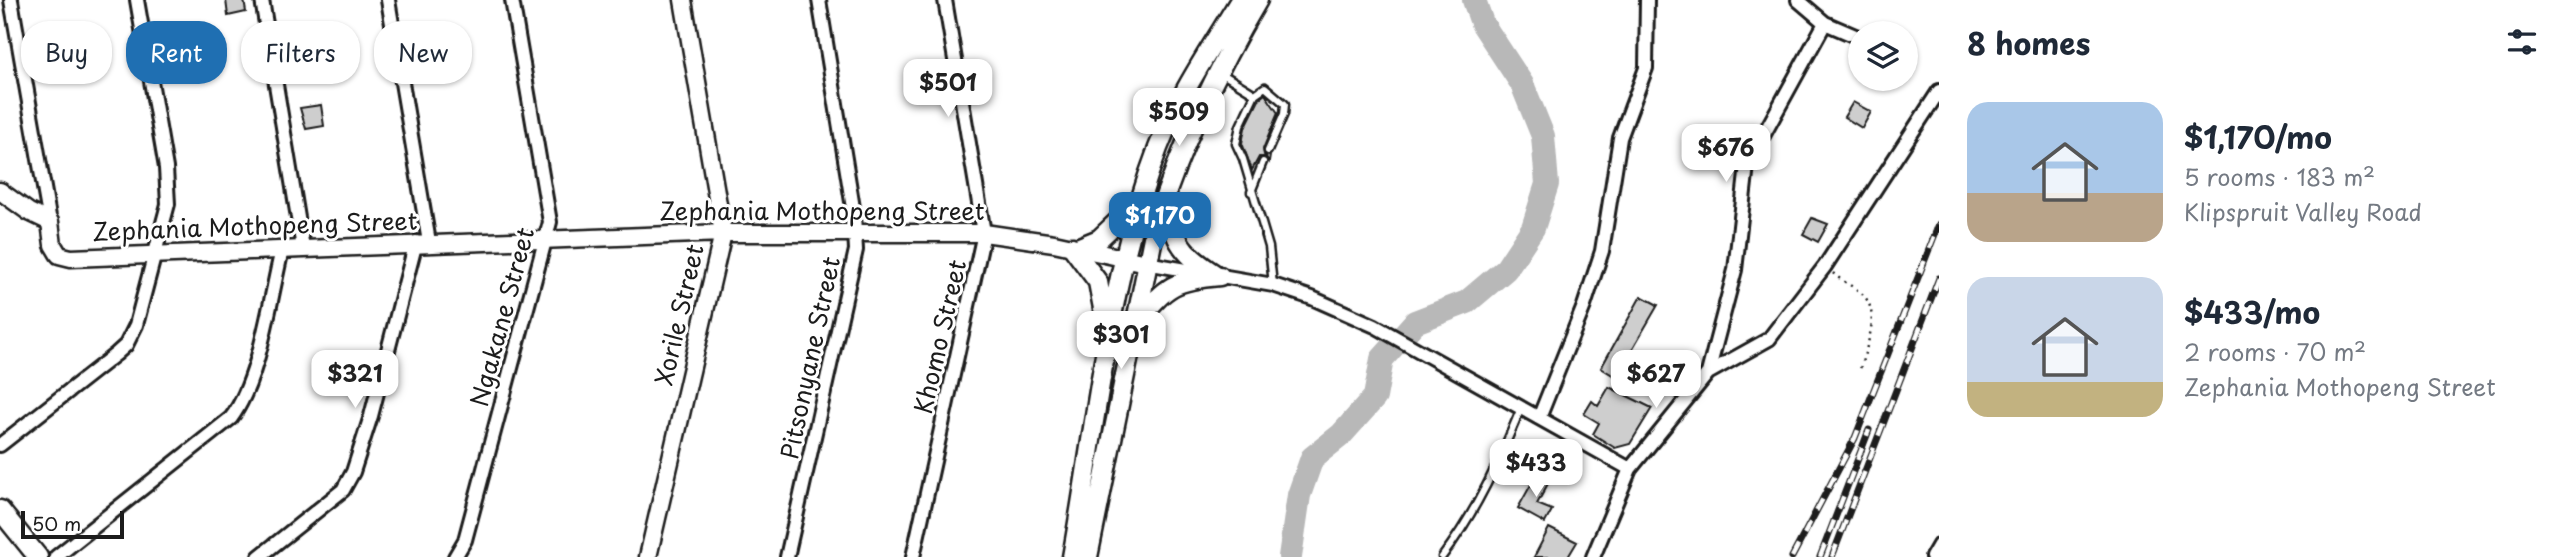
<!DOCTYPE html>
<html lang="en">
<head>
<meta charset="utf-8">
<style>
	body { margin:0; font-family:"Playpen Sans",sans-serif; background:#f6f6f7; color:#1f2937; height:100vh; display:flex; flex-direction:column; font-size:26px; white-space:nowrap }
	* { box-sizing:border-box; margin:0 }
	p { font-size:23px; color:#747a83 }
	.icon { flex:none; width:38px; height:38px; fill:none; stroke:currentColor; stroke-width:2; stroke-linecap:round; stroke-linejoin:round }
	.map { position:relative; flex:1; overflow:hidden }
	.drawer { display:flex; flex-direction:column; background:#fff; width:630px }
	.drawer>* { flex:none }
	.top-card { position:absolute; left:21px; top:21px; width:665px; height:63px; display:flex; gap:14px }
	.fabs { position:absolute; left:1848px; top:21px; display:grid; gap:14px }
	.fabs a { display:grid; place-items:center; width:70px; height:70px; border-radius:50%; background:#fff; box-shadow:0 2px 5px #0004; font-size:35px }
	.scale { position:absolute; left:21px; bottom:18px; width:103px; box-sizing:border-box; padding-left:7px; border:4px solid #1c1c1c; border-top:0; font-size:19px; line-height:24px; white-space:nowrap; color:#1c1c1c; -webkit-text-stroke:5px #fff; paint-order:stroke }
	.price { position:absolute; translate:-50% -60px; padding:0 16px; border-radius:14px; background:#fff; color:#222; font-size:23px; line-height:46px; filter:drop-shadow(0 2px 4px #0008) }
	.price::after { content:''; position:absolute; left:50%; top:42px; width:21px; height:16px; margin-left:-10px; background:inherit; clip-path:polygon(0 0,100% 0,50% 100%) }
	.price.current { background:#1f6fb2; color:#fff }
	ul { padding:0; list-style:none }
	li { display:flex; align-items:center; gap:21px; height:175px; padding:0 28px }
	li span { display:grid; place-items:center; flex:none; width:196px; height:140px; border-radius:21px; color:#555 }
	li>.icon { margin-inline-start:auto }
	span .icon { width:84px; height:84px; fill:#fffc; stroke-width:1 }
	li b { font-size:30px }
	h2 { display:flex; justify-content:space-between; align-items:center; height:84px; padding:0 28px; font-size:30px }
	.pill { padding:0 24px; border-radius:28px; background:#fff; box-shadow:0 2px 5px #0004; font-size:24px; line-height:63px }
	.pill.current { background:#1f6fb2; color:#fff }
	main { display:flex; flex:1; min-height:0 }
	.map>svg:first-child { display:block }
</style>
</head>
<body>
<main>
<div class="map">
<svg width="1939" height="557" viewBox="0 0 1939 557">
	<rect width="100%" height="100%" fill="#fff"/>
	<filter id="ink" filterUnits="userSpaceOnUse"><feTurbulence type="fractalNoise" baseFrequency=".0143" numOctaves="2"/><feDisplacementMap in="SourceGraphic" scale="14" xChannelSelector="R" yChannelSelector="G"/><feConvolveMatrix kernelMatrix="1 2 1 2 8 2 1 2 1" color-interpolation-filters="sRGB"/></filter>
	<g filter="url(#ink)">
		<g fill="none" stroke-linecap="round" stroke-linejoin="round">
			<path stroke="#b8b8b8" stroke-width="24" d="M 1290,557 L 1299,495 L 1312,458 L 1341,435 L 1375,397 L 1382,359 L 1415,322 L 1467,302 L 1506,269 L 1533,228 L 1547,184 L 1543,136 L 1522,84 L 1482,23 L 1474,0"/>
		</g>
		<path fill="#cecece" stroke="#1c1c1c" stroke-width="2" d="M 226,0 L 244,0 L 246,12 L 228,16 Z
			M 1265,94 L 1278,113 L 1263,149 L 1264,155 L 1270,156 L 1269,162 L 1266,157 L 1259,157 L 1252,170 L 1242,143 L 1245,128 L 1260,98 Z
			M 1853,102 L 1871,112 L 1862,128 L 1844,117 Z
			M 321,105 L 324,126 L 306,129 L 300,108 Z
			M 1812,218 L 1828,224 L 1818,242 L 1803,234 Z
			M 1641,296 L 1658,305 L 1616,377 L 1601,368 Z
			M 1609,387 L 1652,408 L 1630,444 L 1615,448 L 1593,434 L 1599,423 L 1584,414 L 1592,401 L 1598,406 Z
			M 1538,472 L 1551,478 L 1537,504 L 1552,510 L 1545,523 L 1518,508 Z
			M 1549,528 L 1577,542 L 1568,557 L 1534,557 Z"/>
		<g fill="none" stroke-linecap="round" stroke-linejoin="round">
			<g stroke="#1c1c1c" stroke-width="11">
				<path id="service" d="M 1221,73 L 1255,94 L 1240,126 L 1236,144 L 1243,159 L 1269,247 L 1273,285
					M 1255,94 L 1265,87 L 1285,104 L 1284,114 L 1268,151
					M 1251,192 L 1263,162
					M 1442,557 C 1477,511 1499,461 1521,408"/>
			</g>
			<g stroke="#1c1c1c" stroke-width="18">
				<path id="minor" d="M 11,0 L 50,222
					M 262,0 L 303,248
					M 388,0 L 429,242
					M 1798,0 L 1825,23 L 1860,38
					M 1146,263 L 1273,285 L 1312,298 L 1375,326 L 1630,469
					M 1708,373 L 1735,270 L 1747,165 L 1825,23
					M 1539,418 L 1584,306 L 1602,251 L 1620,138 L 1646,68 L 1647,0
					M 0,445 L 116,354 L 126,345 L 136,325 L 168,204 L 166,168 L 137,0
					M 56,557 L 231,418 C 260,380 270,298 282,250
					M 259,557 L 343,490 L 353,472 L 371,416 L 416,242
					M 455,557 L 465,540 L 550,222 L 512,0
					M 787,557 L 856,250 L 854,214 L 819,0
					M 913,557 L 984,233 L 945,0
					M 1593,557 L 1630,469 L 1708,373 L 1769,339 L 1825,266 L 1939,91
					M 1932,557 L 1939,545"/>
			</g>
			<g stroke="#1c1c1c" stroke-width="21">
				<path id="tertiary" d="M 0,191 L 29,212 L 50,222 L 53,245 L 59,255 L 71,258 L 723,233 L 984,233 L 1054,243 L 1146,263
					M 648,557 L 723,233 L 683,0"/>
			</g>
			<g stroke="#1c1c1c" stroke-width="23">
				<path id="secondary" d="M 1167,194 C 1174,240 1177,250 1216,275
					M 1072,247 L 1098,282 L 1106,324
					M 1077,248 L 1099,239 L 1138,202
					M 1135,323 C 1167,287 1171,280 1220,276
					M 0,510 L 38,557
					M 1072,557 C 1097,420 1108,279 1158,148 C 1178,96 1211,48 1240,0
					M 1088,557 L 1156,223 C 1181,147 1217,69 1258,0"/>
			</g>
			<path stroke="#1c1c1c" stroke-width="2.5" stroke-dasharray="2 5" stroke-linecap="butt" d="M 1833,273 C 1842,282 1858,288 1865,297 C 1880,316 1866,348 1860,369"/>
			<use href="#service" stroke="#fff" stroke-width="6"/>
			<use href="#minor" stroke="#fff" stroke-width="12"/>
			<use href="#tertiary" stroke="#fff" stroke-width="16"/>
			<use href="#secondary" stroke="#fff" stroke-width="18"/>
			<g stroke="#1c1c1c" stroke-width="7">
				<path id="rail" d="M 1792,557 L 1855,438 L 1939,224
					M 1820,557 L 1869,430
					M 1832,557 L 1939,278"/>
			</g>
			<use href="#rail" stroke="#fff" stroke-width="4.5" stroke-dasharray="13" stroke-linecap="butt"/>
		</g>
	</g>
	<g text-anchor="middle" stroke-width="6" stroke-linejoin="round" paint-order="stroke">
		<g font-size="24" fill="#1c1c1c" stroke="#fff">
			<text x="822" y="220">Zephania Mothopeng Street</text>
			<text transform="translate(255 227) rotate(-2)" y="8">Zephania Mothopeng Street</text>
			<text transform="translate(680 315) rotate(-77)" y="8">Xorile Street</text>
			<text transform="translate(503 317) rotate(-75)" y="8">Ngakane Street</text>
			<text transform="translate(941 337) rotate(-77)" y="8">Khomo Street</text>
			<text transform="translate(811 358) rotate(-78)" y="8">Pitsonyane Street</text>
		</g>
	</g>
</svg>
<div class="fabs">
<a><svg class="icon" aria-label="layers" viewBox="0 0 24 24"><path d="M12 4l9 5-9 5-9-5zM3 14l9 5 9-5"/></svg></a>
</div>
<div class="scale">50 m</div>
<b class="price" style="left:948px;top:119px">$501</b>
<b class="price" style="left:1179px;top:148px">$509</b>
<b class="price" style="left:1726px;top:184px">$676</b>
<b class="price current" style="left:1160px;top:252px">$1,170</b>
<b class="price" style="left:1121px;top:371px">$301</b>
<b class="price" style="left:355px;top:410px">$321</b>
<b class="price" style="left:1656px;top:410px">$627</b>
<b class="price" style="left:1536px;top:499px">$433</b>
<div class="top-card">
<a class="pill">Buy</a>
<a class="pill current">Rent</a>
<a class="pill">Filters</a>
<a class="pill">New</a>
</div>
</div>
<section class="drawer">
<h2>8 homes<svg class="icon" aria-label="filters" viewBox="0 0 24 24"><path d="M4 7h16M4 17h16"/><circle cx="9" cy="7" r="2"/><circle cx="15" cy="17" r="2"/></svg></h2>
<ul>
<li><span style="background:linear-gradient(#a9c7e8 65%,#b9a48a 0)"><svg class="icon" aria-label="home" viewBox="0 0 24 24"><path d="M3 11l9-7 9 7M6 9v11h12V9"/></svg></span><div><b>$1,170/mo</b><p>5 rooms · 183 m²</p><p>Klipspruit Valley Road</p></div></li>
<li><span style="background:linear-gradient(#c9d6e8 75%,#c2b280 0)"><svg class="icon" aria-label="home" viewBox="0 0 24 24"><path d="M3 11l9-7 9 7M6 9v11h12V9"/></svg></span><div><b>$433/mo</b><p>2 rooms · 70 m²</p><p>Zephania Mothopeng Street</p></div></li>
</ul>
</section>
</main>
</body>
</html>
